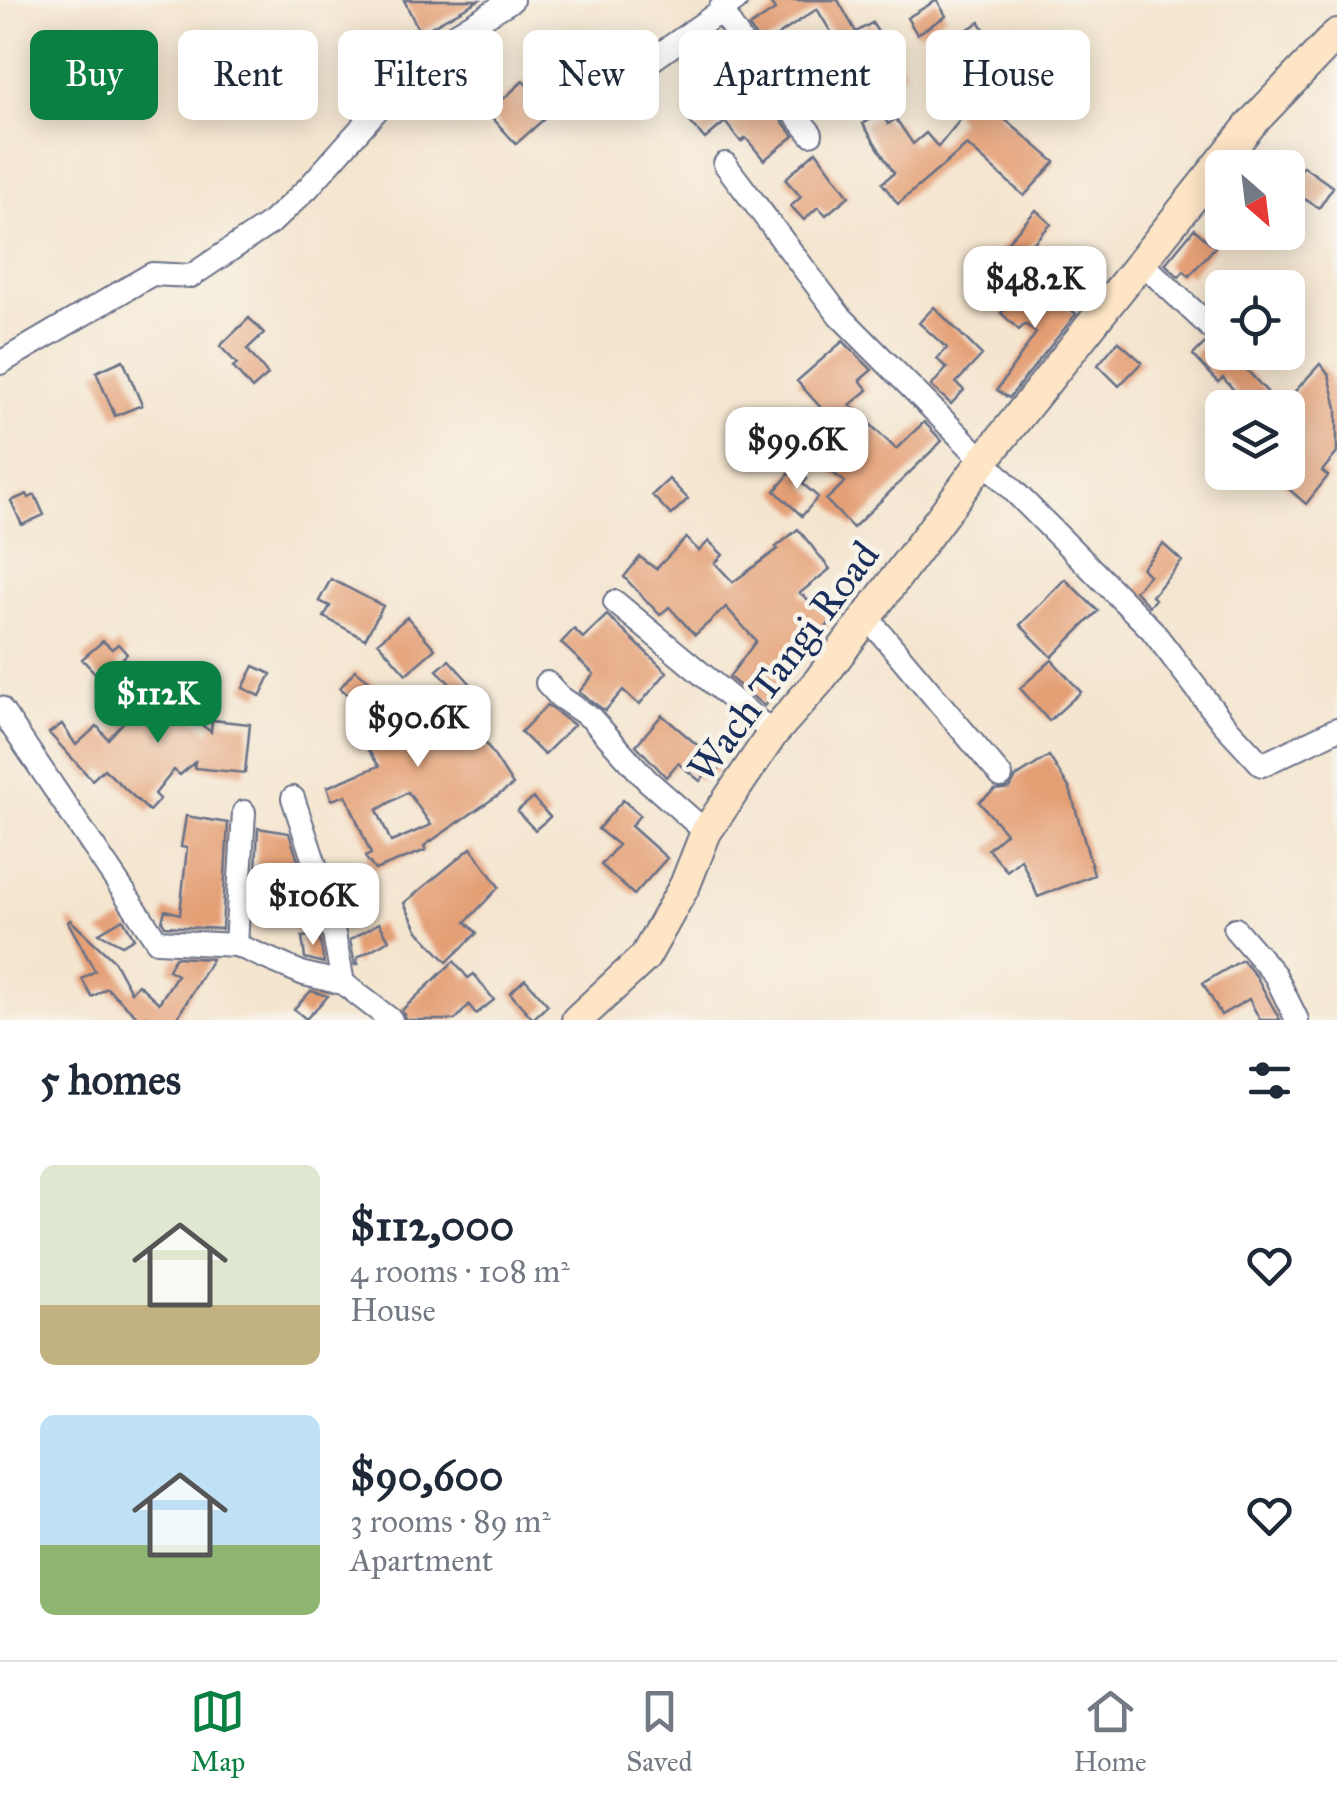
<!DOCTYPE html>
<html lang="en">
<head>
<meta charset="utf-8">
<style>
	body { margin:0; font-family:"IM FELL Great Primer",serif; background:#f2f2f3; color:#1f2937; height:100vh; display:flex; flex-direction:column; font-size:38px; white-space:nowrap }
	* { box-sizing:border-box; margin:0 }
	p { font-size:32px; color:#747a83 }
	.icon { flex:none; width:55px; height:55px; fill:none; stroke:currentColor; stroke-width:2; stroke-linecap:round; stroke-linejoin:round }
	.map { position:relative; height:1020px; overflow:hidden }
	.sheet { display:flex; flex-direction:column; background:#fff; flex:1 }
	.sheet>* { flex:none }
	.banner { position:absolute; left:30px; top:30px; width:1278px; height:90px; display:flex; gap:20px }
	.needle { width:65px; rotate:152deg }
	.controls { position:absolute; left:1205px; top:150px; display:grid; gap:20px }
	.controls a { display:grid; place-items:center; width:100px; height:100px; border-radius:15px; background:#fff; box-shadow:0 5px 25px #0003; font-size:50px }
	.price { position:absolute; translate:-50% -85px; padding:0 22px; border-radius:20px; background:#fff; color:#222; font-size:32px; line-height:65px; filter:drop-shadow(0 2px 5px #0008) }
	.price::after { content:''; position:absolute; left:50%; top:60px; width:30px; height:22px; margin-left:-15px; background:inherit; clip-path:polygon(0 0,100% 0,50% 100%) }
	.price.current { background:#0b8043; color:#fff }
	ul { padding:0; list-style:none }
	li { display:flex; align-items:center; gap:30px; height:250px; padding:0 40px }
	li span { display:grid; place-items:center; flex:none; width:280px; height:200px; border-radius:15px; color:#555 }
	li>.icon { margin-inline-start:auto }
	span .icon { width:120px; height:120px; fill:#fffc; stroke-width:1 }
	li b { font-size:42px }
	h2 { display:flex; justify-content:space-between; align-items:center; height:120px; padding:0 40px; font-size:42px }
	.tag { padding:0 35px; border-radius:15px; background:#fff; box-shadow:0 5px 25px #0003; font-size:35px; line-height:90px }
	.tag.current { background:#0b8043; color:#fff }
	.menu { display:flex; justify-content:space-around; align-items:center; height:140px; border-top:2px solid #e0e1e3; background:#fff; font-size:28px; color:#747a83 }
	.menu a { display:grid; justify-items:center; gap:5px }
	.menu .current { color:#0b8043 }
	.map>svg:first-child { display:block }
</style>
</head>
<body>
<div class="map">
<svg width="1337" height="1020" viewBox="0 0 1337 1020">
	<rect width="100%" height="100%" fill="#f7f3e8"/>
	<filter id="ink" filterUnits="userSpaceOnUse"><feTurbulence type="fractalNoise" baseFrequency=".01" numOctaves="2"/><feDisplacementMap in="SourceGraphic" scale="20" xChannelSelector="R" yChannelSelector="G"/><feConvolveMatrix kernelMatrix="1 2 1 2 8 2 1 2 1" color-interpolation-filters="sRGB"/></filter>
	<filter id="wash" filterUnits="userSpaceOnUse"><feTurbulence type="fractalNoise" baseFrequency=".0048" numOctaves="4" result="noise"/><feDisplacementMap in="SourceGraphic" scale="40" xChannelSelector="R" yChannelSelector="G"/><feGaussianBlur stdDeviation="2.25" result="paint"/><feColorMatrix in="noise" values="0 0 0 0 0 0 0 0 0 0 0 0 0 0 0 0 0 1.4 0 .05"/><feComposite in="paint" operator="in"/></filter>
	<g filter="url(#wash)">
		<rect width="100%" height="100%" fill="#f4e5cf"/>
		<g id="blocks">
			<path fill="#e49f74" fill-rule="evenodd" d="M 404,0 L 479,0 L 420,33 Z
				M 768,0 L 838,0 L 856,32 L 872,23 L 905,72 L 869,94 L 817,9 L 762,46 L 749,27 L 775,10 Z
				M 937,0 L 946,16 L 917,34 L 907,18 Z
				M 980,22 L 990,40 L 986,43 L 1008,75 L 1013,70 L 1027,83 L 1000,115 L 1055,162 L 1024,196 L 967,145 L 898,204 L 882,183 L 894,173 L 863,124 L 881,113 L 888,124 L 896,119 L 913,144 L 926,133 L 938,147 L 960,120 L 934,84 L 961,65 L 947,41 Z
				M 718,34 L 749,81 L 794,136 L 764,160 L 746,138 L 741,142 L 725,122 L 705,139 L 683,114 L 707,92 L 682,65 Z
				M 523,81 L 552,112 L 516,144 L 488,113 Z
				M 816,151 L 849,196 L 826,215 L 818,207 L 804,220 L 791,206 L 801,197 L 785,179 Z
				M 1303,166 L 1333,187 L 1319,208 L 1303,198 L 1288,216 L 1288,189 Z
				M 1036,210 L 1051,224 L 1009,269 L 995,256 Z
				M 1194,229 L 1215,247 L 1189,276 L 1184,271 L 1179,277 L 1165,264 Z
				M 1044,286 L 1076,314 L 1009,398 L 997,390 L 1036,333 L 1025,324 L 1019,330 L 1001,313 L 1024,290 L 1033,299 Z
				M 934,307 L 982,355 L 956,383 L 964,390 L 951,404 L 931,386 L 947,368 L 937,359 L 947,348 L 919,323 Z
				M 249,318 L 264,333 L 247,349 L 268,375 L 252,389 L 233,367 L 237,364 L 220,346 Z
				M 843,341 L 872,370 L 860,380 L 868,390 L 850,405 L 896,449 L 924,422 L 942,441 L 853,528 L 826,500 L 845,482 L 829,470 L 844,449 L 831,437 L 839,428 L 797,381 Z
				M 1118,341 L 1142,362 L 1119,386 L 1098,365 Z
				M 1205,343 L 1220,353 L 1265,352 L 1247,370 L 1282,408 L 1250,408 L 1223,378 L 1218,382 L 1193,355 Z
				M 123,360 L 142,405 L 115,416 L 96,372 Z
				M 1320,364 L 1329,375 L 1337,408 L 1337,453 L 1322,471 L 1328,476 L 1306,504 L 1269,472 L 1288,472 L 1288,399 Z
				M 763,408 L 776,421 L 748,452 L 734,440 Z
				M 794,468 L 807,479 L 803,484 L 818,497 L 802,516 L 775,491 Z
				M 669,479 L 688,499 L 671,515 L 652,495 Z
				M 27,494 L 29,498 L 35,495 L 44,515 L 22,525 L 11,501 Z
				M 798,529 L 830,569 L 800,593 L 832,620 L 764,706 L 729,677 L 756,641 L 726,607 L 695,635 L 669,607 L 660,615 L 624,577 L 640,557 L 656,569 L 686,538 L 699,551 L 709,541 L 723,555 L 715,563 L 733,582 L 778,549 L 776,547 Z
				M 1163,544 L 1182,561 L 1152,596 L 1155,599 L 1149,606 L 1135,591 L 1149,575 L 1142,568 Z
				M 331,579 L 383,606 L 365,639 L 324,617 L 330,606 L 319,601 Z
				M 1065,579 L 1098,611 L 1052,657 L 1020,625 Z
				M 607,615 L 667,672 L 639,705 L 623,690 L 605,711 L 579,692 L 594,674 L 561,643 L 574,629 L 583,638 Z
				M 407,617 L 435,649 L 406,674 L 378,642 Z
				M 103,641 L 112,649 L 118,644 L 127,654 L 116,665 L 124,674 L 109,688 L 82,659 Z
				M 449,660 L 489,704 L 471,720 L 513,785 L 424,846 L 426,850 L 375,870 L 365,857 L 371,854 L 346,795 L 332,800 L 327,787 L 379,766 L 353,728 L 372,715 L 340,688 L 355,670 L 394,700 L 416,729 L 421,725 L 426,733 L 458,714 L 439,694 L 450,684 L 437,670 ZM 408,792 L 431,825 L 391,842 L 377,810 Z
				M 1052,660 L 1081,692 L 1049,721 L 1020,688 Z
				M 254,666 L 271,674 L 260,696 L 243,688 Z
				M 165,677 L 187,696 L 178,707 L 211,732 L 212,720 L 250,724 L 245,773 L 194,768 L 195,762 L 180,775 L 174,770 L 155,794 L 160,799 L 149,811 L 104,769 L 92,780 L 49,733 L 62,724 L 76,745 L 97,726 L 108,739 Z
				M 547,705 L 574,725 L 544,755 L 521,732 Z
				M 662,715 L 722,766 L 713,777 L 707,772 L 700,781 L 678,763 L 666,777 L 636,745 Z
				M 1049,756 L 1070,789 L 1094,875 L 1038,897 L 1021,859 L 1007,871 L 988,849 L 1006,833 L 979,802 L 995,790 L 1010,788 L 1016,777 Z
				M 533,798 L 550,817 L 535,830 L 517,811 Z
				M 623,800 L 640,815 L 631,826 L 667,858 L 634,895 L 601,865 L 618,845 L 598,829 Z
				M 186,816 L 228,823 L 222,929 L 165,926 L 162,921 L 165,910 L 180,914 L 187,848 L 181,847 Z
				M 258,828 L 289,833 L 301,870 L 298,888 L 305,885 L 304,920 L 269,919 L 271,870 L 256,870 Z
				M 471,848 L 499,887 L 466,922 L 477,933 L 447,962 L 418,931 L 404,903 Z
				M 123,919 L 134,938 L 122,945 L 99,933 Z
				M 70,920 L 114,961 L 131,992 L 138,984 L 159,1003 L 177,975 L 168,970 L 175,957 L 212,959 L 176,1020 L 148,1020 L 146,1015 L 146,1020 L 141,1020 L 107,988 L 92,997 L 82,979 L 95,971 L 68,922 Z
				M 379,923 L 389,940 L 357,958 L 358,964 L 355,965 L 350,940 Z
				M 319,935 L 324,963 L 305,958 L 302,937 Z
				M 1242,960 L 1256,976 L 1280,1020 L 1260,1020 L 1249,999 L 1221,1015 L 1203,983 Z
				M 454,961 L 468,978 L 474,974 L 494,1000 L 476,1014 L 469,1005 L 455,1020 L 406,1020 L 402,1010 Z
				M 525,979 L 548,1005 L 533,1019 L 510,993 Z
				M 311,991 L 328,996 L 306,1019 L 294,1009 Z"/>
		</g>
	</g>
	<g filter="url(#ink)">
		<use href="#blocks" fill-opacity="0" stroke="#676f86" stroke-width="2.5"/>
		<g fill="none" stroke-linecap="round" stroke-linejoin="round">
			<g stroke="#676f86" stroke-width="26">
				<path id="minor" d="M 720,9 L 761,72 L 811,134
					M 590,104 L 736,0
					M 725,164 L 839,315 L 1152,630 L 1223,723 L 1262,765 L 1337,729
					M 1141,262 L 1222,338
					M 0,363 L 152,274 L 191,276 L 272,222 L 308,188 L 430,50 L 512,0
					M 615,602 L 773,733
					M 868,618 L 1001,776
					M 547,683 L 560,697 L 591,718 L 647,780 L 706,832
					M 0,708 L 157,941 L 236,945 L 304,974 L 343,983 L 391,1020
					M 293,798 L 329,907 L 343,983
					M 1235,929 L 1275,975 L 1297,1020
					M 236,945 L 244,812"/>
			</g>
			<g stroke="#676f86" stroke-width="34">
				<path id="secondary" d="M 577,1020 L 645,957 L 685,885 L 706,832 L 773,733 L 818,682 L 983,461 L 1251,124 L 1337,34"/>
			</g>
			<use href="#minor" stroke="#fff" stroke-width="22"/>
			<use href="#secondary" stroke="#fde5c5" stroke-width="30"/>
		</g>
	</g>
	<g text-anchor="middle" stroke-width="9" stroke-linejoin="round" paint-order="stroke">
		<g font-size="40" fill="#1b2f5e" stroke="#f7f3e8">
			<text transform="translate(783 661) rotate(-53)" y="14">Wach Tangi Road</text>
		</g>
	</g>
</svg>
<div class="controls">
<a><svg class="needle" viewBox="-14 -14 28 28"><path d="M0-13l5 13h-10z" fill="#e53935"/><path d="M0 13l5-13h-10z" fill="#747a83"/></svg></a>
<a><svg class="icon" aria-label="locate" viewBox="0 0 24 24"><circle cx="12" cy="12" r="6"/><path d="M12 2v4M12 18v4M2 12h4M18 12h4"/></svg></a>
<a><svg class="icon" aria-label="layers" viewBox="0 0 24 24"><path d="M12 4l9 5-9 5-9-5zM3 14l9 5 9-5"/></svg></a>
</div>
<b class="price" style="left:1035px;top:331px">$48.2K</b>
<b class="price" style="left:797px;top:492px">$99.6K</b>
<b class="price current" style="left:158px;top:746px">$112K</b>
<b class="price" style="left:418px;top:770px">$90.6K</b>
<b class="price" style="left:313px;top:948px">$106K</b>
<div class="banner">
<a class="tag current">Buy</a>
<a class="tag">Rent</a>
<a class="tag">Filters</a>
<a class="tag">New</a>
<a class="tag">Apartment</a>
<a class="tag">House</a>
</div>
</div>
<section class="sheet">
<h2>5 homes<svg class="icon" aria-label="filters" viewBox="0 0 24 24"><path d="M4 7h16M4 17h16"/><circle cx="9" cy="7" r="2"/><circle cx="15" cy="17" r="2"/></svg></h2>
<ul>
<li><span style="background:linear-gradient(#dfe7d0 70%,#c2b280 0)"><svg class="icon" aria-label="home" viewBox="0 0 24 24"><path d="M3 11l9-7 9 7M6 9v11h12V9"/></svg></span><div><b>$112,000</b><p>4 rooms · 108 m²</p><p>House</p></div><svg class="icon" aria-label="heart" viewBox="0 0 24 24"><path d="M12 20l-8-8c-3-5 5-10 8-4 3-6 11-1 8 4z"/></svg></li>
<li><span style="background:linear-gradient(#bfe0f5 65%,#8fb573 0)"><svg class="icon" aria-label="home" viewBox="0 0 24 24"><path d="M3 11l9-7 9 7M6 9v11h12V9"/></svg></span><div><b>$90,600</b><p>3 rooms · 89 m²</p><p>Apartment</p></div><svg class="icon" aria-label="heart" viewBox="0 0 24 24"><path d="M12 20l-8-8c-3-5 5-10 8-4 3-6 11-1 8 4z"/></svg></li>
</ul>
</section>
<nav class="menu">
<a class="current"><svg class="icon" aria-label="map" viewBox="0 0 24 24"><path d="M3 6l6-2 6 2 6-2v14l-6 2-6-2-6 2zM9 4v14M15 6v14"/></svg>Map</a>
<a><svg class="icon" aria-label="saved" viewBox="0 0 24 24"><path d="M7 4h10v16l-5-4-5 4z"/></svg>Saved</a>
<a><svg class="icon" aria-label="home" viewBox="0 0 24 24"><path d="M3 11l9-7 9 7M6 9v11h12V9"/></svg>Home</a>
</nav>
</body>
</html>
